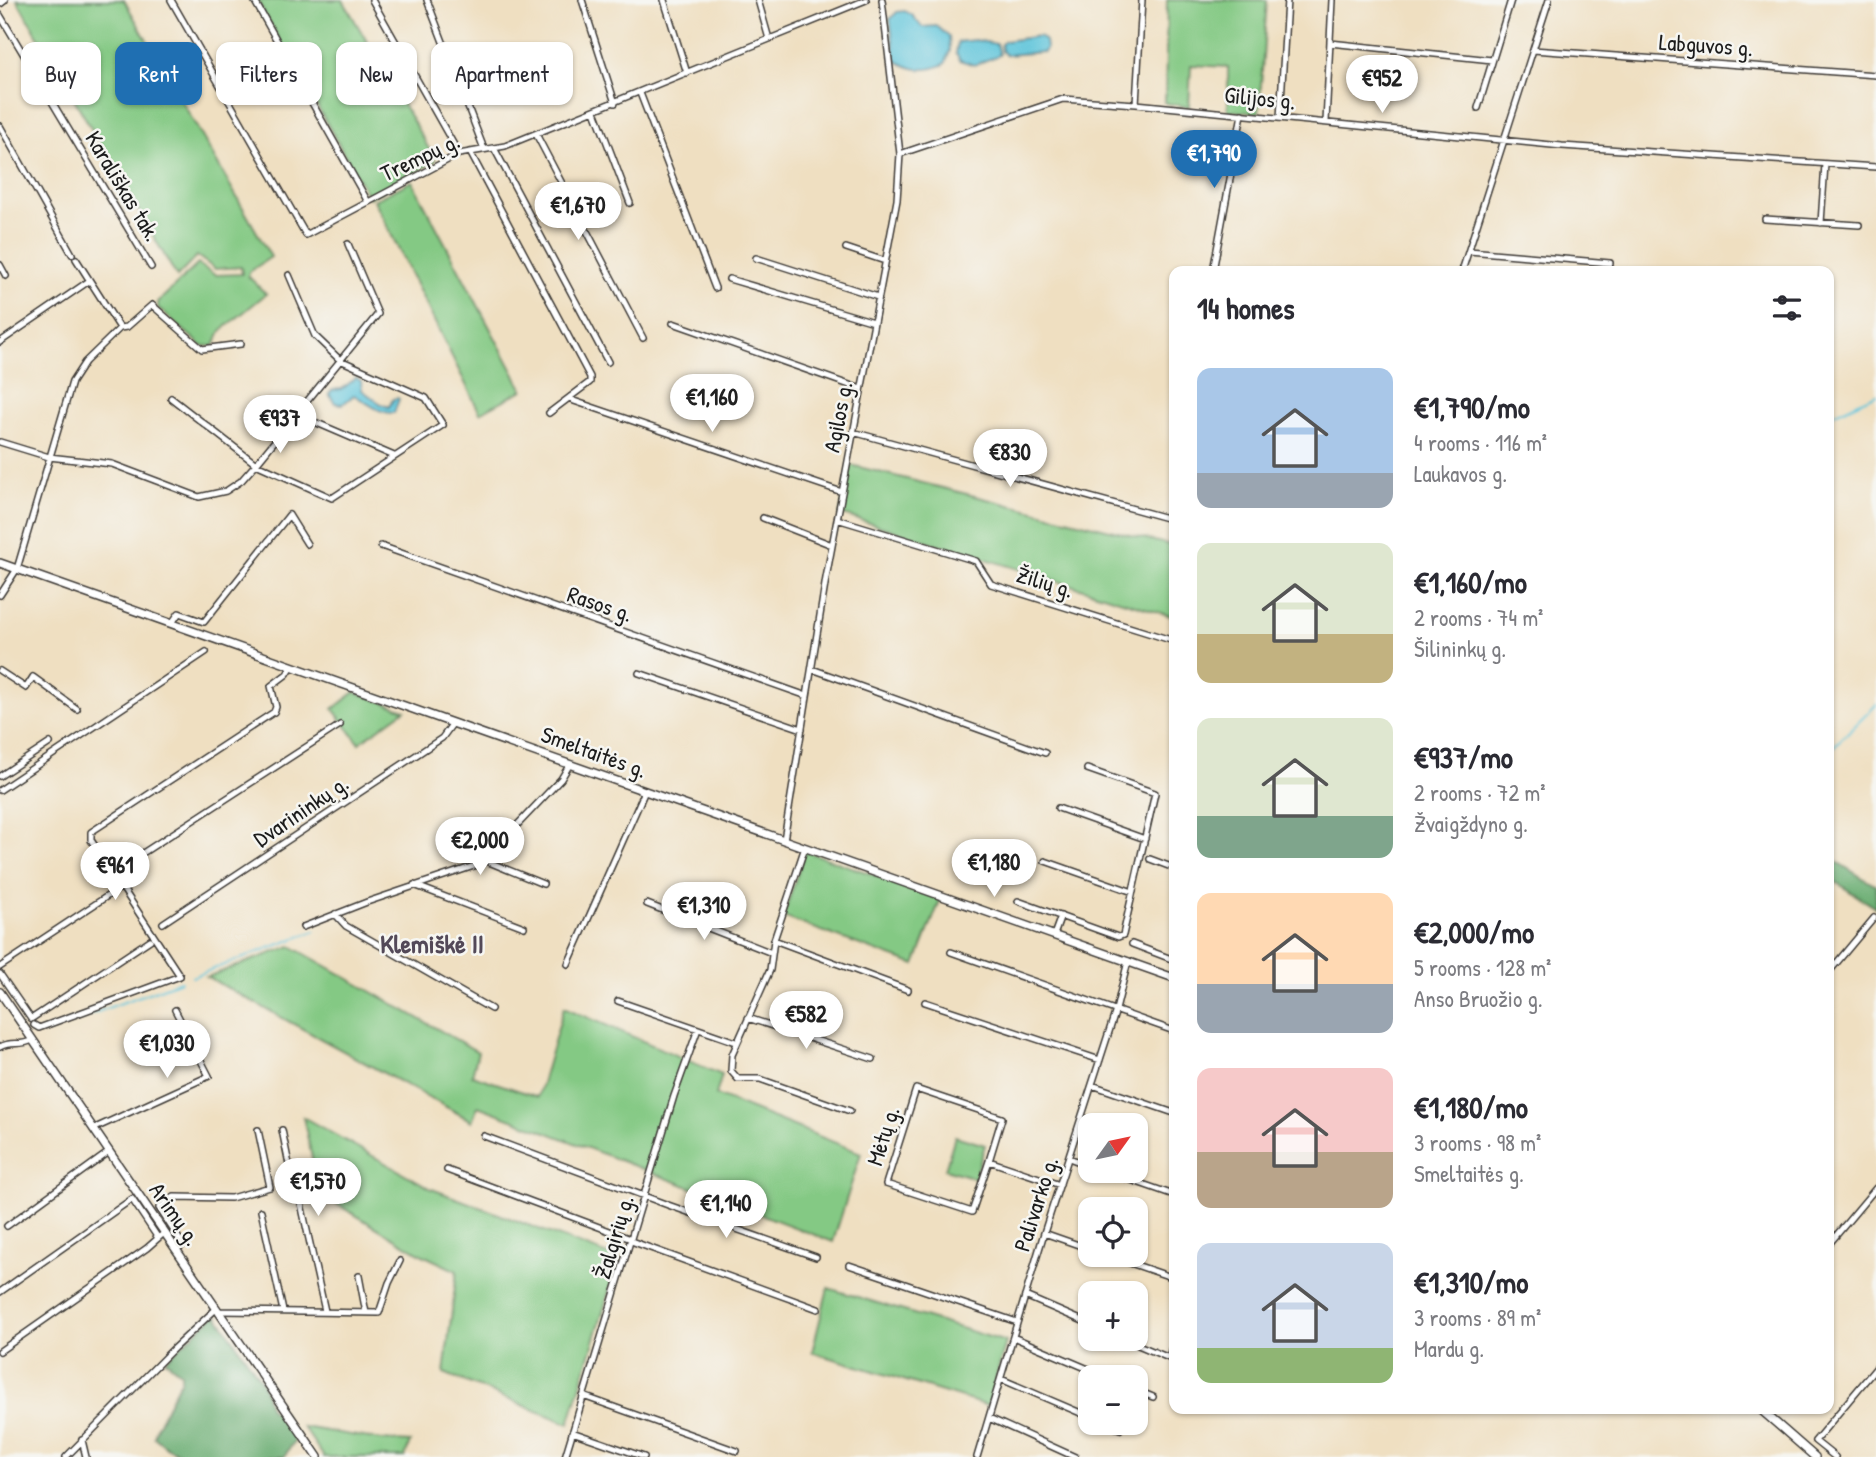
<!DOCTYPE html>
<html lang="en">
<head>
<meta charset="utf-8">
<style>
	body { margin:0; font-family:"Patrick Hand",sans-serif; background:#f7f7f7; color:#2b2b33; height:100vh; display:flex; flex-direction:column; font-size:26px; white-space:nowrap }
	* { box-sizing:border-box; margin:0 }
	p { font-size:23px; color:#7c7c81 }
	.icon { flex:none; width:38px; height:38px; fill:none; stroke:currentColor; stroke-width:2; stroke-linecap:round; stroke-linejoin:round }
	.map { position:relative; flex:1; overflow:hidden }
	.sheet { position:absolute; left:1169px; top:266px; width:665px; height:1148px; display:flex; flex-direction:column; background:#fff; border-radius:14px; box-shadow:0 2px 5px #0004 }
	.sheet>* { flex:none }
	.guide { position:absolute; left:21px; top:42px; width:665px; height:63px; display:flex; gap:14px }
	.needle { width:46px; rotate:57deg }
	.buttons { position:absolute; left:1078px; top:1113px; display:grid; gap:14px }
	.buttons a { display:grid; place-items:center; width:70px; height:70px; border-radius:14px; background:#fff; box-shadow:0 2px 5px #0004; font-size:35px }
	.price { position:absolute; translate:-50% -60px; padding:0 16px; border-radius:24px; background:#fff; color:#222; font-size:23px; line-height:46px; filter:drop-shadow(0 2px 4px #0008) }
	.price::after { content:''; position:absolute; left:50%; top:42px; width:21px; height:16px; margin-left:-10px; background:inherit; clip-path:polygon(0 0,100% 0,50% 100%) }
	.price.current { background:#1f6fb2; color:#fff }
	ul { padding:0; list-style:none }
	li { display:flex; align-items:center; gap:21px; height:175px; padding:0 28px }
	li span { display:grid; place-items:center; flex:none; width:196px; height:140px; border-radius:14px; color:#555 }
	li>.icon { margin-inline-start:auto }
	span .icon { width:84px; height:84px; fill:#fffc; stroke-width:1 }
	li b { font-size:30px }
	h2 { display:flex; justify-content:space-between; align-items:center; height:84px; padding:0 28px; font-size:30px }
	.pill { padding:0 24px; border-radius:14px; background:#fff; box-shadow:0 2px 5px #0004; font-size:24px; line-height:63px }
	.pill.current { background:#1f6fb2; color:#fff }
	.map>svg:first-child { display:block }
</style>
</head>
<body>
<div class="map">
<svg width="1876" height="1457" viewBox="0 0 1876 1457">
	<rect width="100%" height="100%" fill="#f6f6f2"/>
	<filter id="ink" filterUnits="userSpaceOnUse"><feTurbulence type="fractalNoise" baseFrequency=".0143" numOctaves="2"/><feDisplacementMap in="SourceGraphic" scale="14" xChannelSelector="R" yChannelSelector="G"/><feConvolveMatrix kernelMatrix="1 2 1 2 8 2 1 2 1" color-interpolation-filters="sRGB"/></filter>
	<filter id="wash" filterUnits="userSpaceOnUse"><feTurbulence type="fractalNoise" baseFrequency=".00686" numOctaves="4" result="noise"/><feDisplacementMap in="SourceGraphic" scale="28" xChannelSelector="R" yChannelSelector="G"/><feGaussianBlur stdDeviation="1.57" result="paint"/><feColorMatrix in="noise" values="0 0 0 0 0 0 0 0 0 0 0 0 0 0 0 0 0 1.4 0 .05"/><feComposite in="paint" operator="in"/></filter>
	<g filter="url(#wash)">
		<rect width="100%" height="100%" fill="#efdfc1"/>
		<path fill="#84c984" stroke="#507250" stroke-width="2" d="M 17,0 L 124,0 L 271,257 L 249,272 L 248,276 L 266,294 L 221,331 L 214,346 L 202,346 L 158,308 L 158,302 L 198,264 L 215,275 L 242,274 L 241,267 L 215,269 L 197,256 L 177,277 Z
			M 257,0 L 343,0 L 436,161 L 369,198 Z
			M 1167,0 L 1267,0 L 1259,113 L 1228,111 L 1228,67 L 1191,65 L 1189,107 L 1165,103 Z
			M 412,181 L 523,390 L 480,413 L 374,200 Z
			M 851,465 L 1174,546 L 1174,617 L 840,514 Z
			M 355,692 L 405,710 L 359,743 L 333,709 Z
			M 805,851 L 941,898 L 915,965 L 783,917 Z
			M 291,946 L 478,1052 L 472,1075 L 538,1097 L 564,1007 L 722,1075 L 716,1095 L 861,1153 L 833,1242 L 478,1106 L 472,1121 L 207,977 Z
			M 303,1117 L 432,1189 L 619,1259 L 569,1424 L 444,1373 L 457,1271 L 423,1255 L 320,1194 Z
			M 955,1136 L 985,1145 L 975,1178 L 945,1169 Z
			M 828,1288 L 1006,1342 L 988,1406 L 812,1352 Z
			M 303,1427 L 381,1440 L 410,1442 L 405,1457 L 324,1457 Z"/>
		<path fill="#6bad72" stroke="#446447" stroke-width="2" d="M 1829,857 L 1876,886 L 1876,908 L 1829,878 Z
			M 216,1314 L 262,1382 L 269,1406 L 272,1411 L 283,1413 L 286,1419 L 287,1428 L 293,1430 L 297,1437 L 284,1457 L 186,1457 L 166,1447 L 154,1437 L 157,1426 L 181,1379 L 181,1373 L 165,1360 Z"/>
		<path fill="#5dc4da" stroke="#3c707b" stroke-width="2" d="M 905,11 L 912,15 L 922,27 L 937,26 L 949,37 L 950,50 L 945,64 C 925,72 915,71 896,61 L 890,19 L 897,12 Z
			M 1039,36 L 1045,41 L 1046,49 L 1044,52 L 1006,55 L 1002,51 L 1001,44 L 1005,41 Z
			M 975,40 L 997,44 L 1000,55 L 974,65 L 960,60 L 956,53 L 958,42 Z
			M 356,378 L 361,381 L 362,390 L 381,404 L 389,407 L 393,399 L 398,398 L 399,399 L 394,413 C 380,414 366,402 354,395 L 343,404 L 335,403 L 329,394 L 332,390 L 342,389 Z"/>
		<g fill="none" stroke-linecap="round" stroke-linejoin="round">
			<path stroke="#5dc4da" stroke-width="2" d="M 1829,416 L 1876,394
				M 1829,751 L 1876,705
				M 192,977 L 315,931
				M 43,1032 L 181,981"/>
		</g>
	</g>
	<g filter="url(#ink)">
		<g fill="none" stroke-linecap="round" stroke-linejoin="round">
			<g stroke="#3c3935" stroke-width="8">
				<path id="minor" d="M 171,0 L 306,235 L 459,154 L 505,146 L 866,0
					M 254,0 L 368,202
					M 372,0 L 459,154
					M 427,0 L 484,149
					M 582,0 L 615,103
					M 664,0 L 687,73
					M 758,0 L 769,39
					M 0,15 L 151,267
					M 1330,43 L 1492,60
					M 1533,50 L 1876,75
					M 640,93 L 715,288
					M 1136,104 L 1142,0
					M 1478,108 L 1511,0
					M 595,111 L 630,203
					M 1280,118 L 1287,0
					M 1326,122 L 1332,0
					M 0,126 L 72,254
					M 536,134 L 643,338
					M 494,148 L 608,362
					M 470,152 L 590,377 L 590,382 L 549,413
					M 900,154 L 1063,99 L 1136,104 L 1562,146 L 1876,167
					M 1765,219 L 1859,225
					M 1821,223 L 1825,164
					M 846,248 L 885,261
					M 1469,251 L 1610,263
					M 756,258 L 878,297
					M 76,259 L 120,328
					M 0,265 L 6,276
					M 1213,271 L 1242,114
					M 1462,271 L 1549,0
					M 729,279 L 874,322
					M 673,323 L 861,389
					M 0,342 L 89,281
					M 570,397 L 574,401 L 842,492
					M 171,398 L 256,464 L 332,498 L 443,425 L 426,398 L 340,360 L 315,336 L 289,275
					M 296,414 L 394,456
					M 853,432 L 1174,520
					M 0,442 L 49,457 L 112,464 L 199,497 L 226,491 L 241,481 L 256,464 L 378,314 L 348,244
					M 763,518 L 832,545
					M 837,519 L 976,561 L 991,584 L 1174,641
					M 381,546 L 807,696
					M 0,595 L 17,569 L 72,382 L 85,362 L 120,328 L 127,327 L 152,305 L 202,349 L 241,344
					M 172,623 L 179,613 L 204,622 L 289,515 L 307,544
					M 812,669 L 1045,753
					M 0,671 L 26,688 L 33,677 L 77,709
					M 639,673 L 802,729
					M 0,776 L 50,743
					M 0,790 L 206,652
					M 1058,808 L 1145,839
					M 784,840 L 826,578 L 897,200 L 900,154 L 882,0
					M 805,847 L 774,940 L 770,970 L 732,1055 L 731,1071 L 738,1079 L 760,1079 L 850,1111
					M 1150,859 L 1174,868
					M 484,860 L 543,884
					M 1045,861 L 1133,892
					M 112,873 L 340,725
					M 414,885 L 524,927
					M 1018,901 L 1118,937 L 1123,935 L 1155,793 L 1087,769
					M 647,904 L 772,953
					M 335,914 L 346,926 L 491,1009
					M 163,923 L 442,738 L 453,723
					M 303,927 L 367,902 L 477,865 L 484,860 L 561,779 L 570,764
					M 1054,935 L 1061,916
					M 774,940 L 908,990
					M 1132,944 L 1174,960
					M 951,952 L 1174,1031
					M 568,964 L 645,791
					M 0,967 L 121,887
					M 1829,972 L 1874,918
					M 0,974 L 31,1019
					M 618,1001 L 736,1042
					M 925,1002 L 1100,1060
					M 748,1018 L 873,1059
					M 31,1019 L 150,940
					M 34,1025 L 39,1028 L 180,976 L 91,840 L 91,832 L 274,712 L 276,707 L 271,686 L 287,674 L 292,666
					M 0,1047 C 11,1040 21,1047 32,1040
					M 1092,1085 L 1174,1113
					M 93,1129 L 209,1076 L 175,1010
					M 282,1130 L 293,1184 L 300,1199 L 325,1311
					M 484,1136 L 668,1205 L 816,1257
					M 1069,1158 L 1090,1166
					M 989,1161 L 972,1212 L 886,1184 L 916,1089 L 1002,1118 L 989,1161 L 1060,1185
					M 447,1170 L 631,1239
					M 1105,1171 L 1174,1195
					M 261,1211 L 283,1311
					M 7,1226 L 109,1152
					M 1044,1233 L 1090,1249
					M 631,1241 L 818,1309
					M 1829,1244 L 1876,1188
					M 176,1249 L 183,1245 L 159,1208 L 174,1197 L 231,1198 L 270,1187 L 258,1130
					M 1107,1255 L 1174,1278
					M 849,1265 L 1017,1322
					M 359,1276 L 366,1313
					M 0,1292 L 132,1199 L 158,1238
					M 1025,1296 L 1090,1324
					M 219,1311 L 379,1313 L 389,1283 L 400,1261
					M 1013,1337 L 1107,1377
					M 1124,1339 L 1169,1358 L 1174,1340
					M 0,1351 L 147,1248 L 164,1233
					M 1001,1379 L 1090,1417
					M 1136,1390 L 1153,1397
					M 583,1396 L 737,1451
					M 989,1418 L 1075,1457
					M 1104,1423 L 1120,1429
					M 572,1432 L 644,1457
					M 82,1440 L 86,1457
					M 66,1457 L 174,1348 L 217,1308
					M 565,1457 L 674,1096 L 698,1029
					M 977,1457 L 1044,1233 L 1116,1010 L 1128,961
					M 1835,1457 L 1815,1441 L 1876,1368"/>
			</g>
			<g stroke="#3c3935" stroke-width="10">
				<path id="secondary" d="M 0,3 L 4,0
					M 0,563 L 1174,978
					M 0,992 L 318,1457
					M 1760,1409 L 1815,1457"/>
			</g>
			<use href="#minor" stroke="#fff" stroke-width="5"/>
			<use href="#secondary" stroke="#fff" stroke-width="7"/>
		</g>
	</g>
	<g text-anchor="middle" stroke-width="5" stroke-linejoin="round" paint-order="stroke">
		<g font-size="23" fill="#1c1c1c" stroke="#f6f6f2">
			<text transform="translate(1706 45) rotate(4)" y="8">Labguvos g.</text>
			<text transform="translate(1260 98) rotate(6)" y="8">Gilijos g.</text>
			<text transform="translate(420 157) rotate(-25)" y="8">Trempų g.</text>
			<text transform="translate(123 186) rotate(59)" y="8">Karališkas tak.</text>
			<text transform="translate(838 417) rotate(-79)" y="8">Agilos g.</text>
			<text transform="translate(1045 582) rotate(17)" y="8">Žilių g.</text>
			<text transform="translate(600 604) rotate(19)" y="8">Rasos g.</text>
			<text transform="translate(594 752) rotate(20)" y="8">Smeltaitės g.</text>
			<text transform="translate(301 811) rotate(-34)" y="8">Dvarininkų g.</text>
			<text transform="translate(883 1136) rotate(-72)" y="8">Mėtų g.</text>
			<text transform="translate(1036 1204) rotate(-72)" y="8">Palivarko g.</text>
			<text transform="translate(175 1214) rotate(55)" y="8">Arimų g.</text>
			<text transform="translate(614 1237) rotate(-73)" y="8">Žalgirių g.</text>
		</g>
		<g font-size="26" font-weight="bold" fill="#534958" stroke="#f6f6f2">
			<text x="432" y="953">Klemiškė II</text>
		</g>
	</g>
</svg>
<div class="buttons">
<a><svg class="needle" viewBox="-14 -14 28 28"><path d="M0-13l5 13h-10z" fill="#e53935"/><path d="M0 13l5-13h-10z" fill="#7c7c81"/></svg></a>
<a><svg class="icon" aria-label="locate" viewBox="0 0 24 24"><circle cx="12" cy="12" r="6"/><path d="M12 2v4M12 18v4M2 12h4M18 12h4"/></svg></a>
<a>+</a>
<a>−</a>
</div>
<b class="price" style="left:1382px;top:115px">€952</b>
<b class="price current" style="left:1214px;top:190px">€1,790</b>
<b class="price" style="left:578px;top:242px">€1,670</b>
<b class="price" style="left:712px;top:434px">€1,160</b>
<b class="price" style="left:280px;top:455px">€937</b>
<b class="price" style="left:1010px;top:489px">€830</b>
<b class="price" style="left:480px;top:877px">€2,000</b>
<b class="price" style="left:994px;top:899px">€1,180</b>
<b class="price" style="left:115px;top:902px">€961</b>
<b class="price" style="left:704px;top:942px">€1,310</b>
<b class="price" style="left:806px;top:1051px">€582</b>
<b class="price" style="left:167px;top:1080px">€1,030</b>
<b class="price" style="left:318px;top:1218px">€1,570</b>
<b class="price" style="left:726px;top:1240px">€1,140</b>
<div class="guide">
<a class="pill">Buy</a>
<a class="pill current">Rent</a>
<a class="pill">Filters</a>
<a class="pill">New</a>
<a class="pill">Apartment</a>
</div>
<section class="sheet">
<h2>14 homes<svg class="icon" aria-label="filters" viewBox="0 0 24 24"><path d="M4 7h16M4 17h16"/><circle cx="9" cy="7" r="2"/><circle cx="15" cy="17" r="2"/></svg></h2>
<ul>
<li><span style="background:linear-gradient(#a9c7e8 75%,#9aa5b1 0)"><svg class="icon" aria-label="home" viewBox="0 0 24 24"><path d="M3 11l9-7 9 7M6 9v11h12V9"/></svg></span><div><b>€1,790/mo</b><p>4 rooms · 116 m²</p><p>Laukavos g.</p></div></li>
<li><span style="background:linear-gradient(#dfe7d0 65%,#c2b280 0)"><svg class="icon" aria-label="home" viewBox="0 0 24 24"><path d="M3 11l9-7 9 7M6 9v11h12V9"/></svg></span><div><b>€1,160/mo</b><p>2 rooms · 74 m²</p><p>Šilininkų g.</p></div></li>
<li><span style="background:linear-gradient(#dfe7d0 70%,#7fa58c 0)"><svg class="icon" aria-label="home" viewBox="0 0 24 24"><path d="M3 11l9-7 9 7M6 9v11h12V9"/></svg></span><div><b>€937/mo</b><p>2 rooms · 72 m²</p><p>Žvaigždyno g.</p></div></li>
<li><span style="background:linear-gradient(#ffd9b3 65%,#9aa5b1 0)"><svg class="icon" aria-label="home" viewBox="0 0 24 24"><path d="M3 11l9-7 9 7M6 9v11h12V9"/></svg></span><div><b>€2,000/mo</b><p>5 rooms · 128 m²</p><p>Anso Bruožio g.</p></div></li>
<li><span style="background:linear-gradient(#f6c9c9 60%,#b9a48a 0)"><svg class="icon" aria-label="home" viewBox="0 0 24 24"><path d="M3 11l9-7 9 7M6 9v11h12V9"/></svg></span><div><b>€1,180/mo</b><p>3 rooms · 98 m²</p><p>Smeltaitės g.</p></div></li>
<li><span style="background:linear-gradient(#c9d6e8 75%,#8fb573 0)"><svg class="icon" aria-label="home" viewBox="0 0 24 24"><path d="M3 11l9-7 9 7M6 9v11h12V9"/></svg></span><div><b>€1,310/mo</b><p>3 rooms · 89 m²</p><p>Mardu g.</p></div></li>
</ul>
</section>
</div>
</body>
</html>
